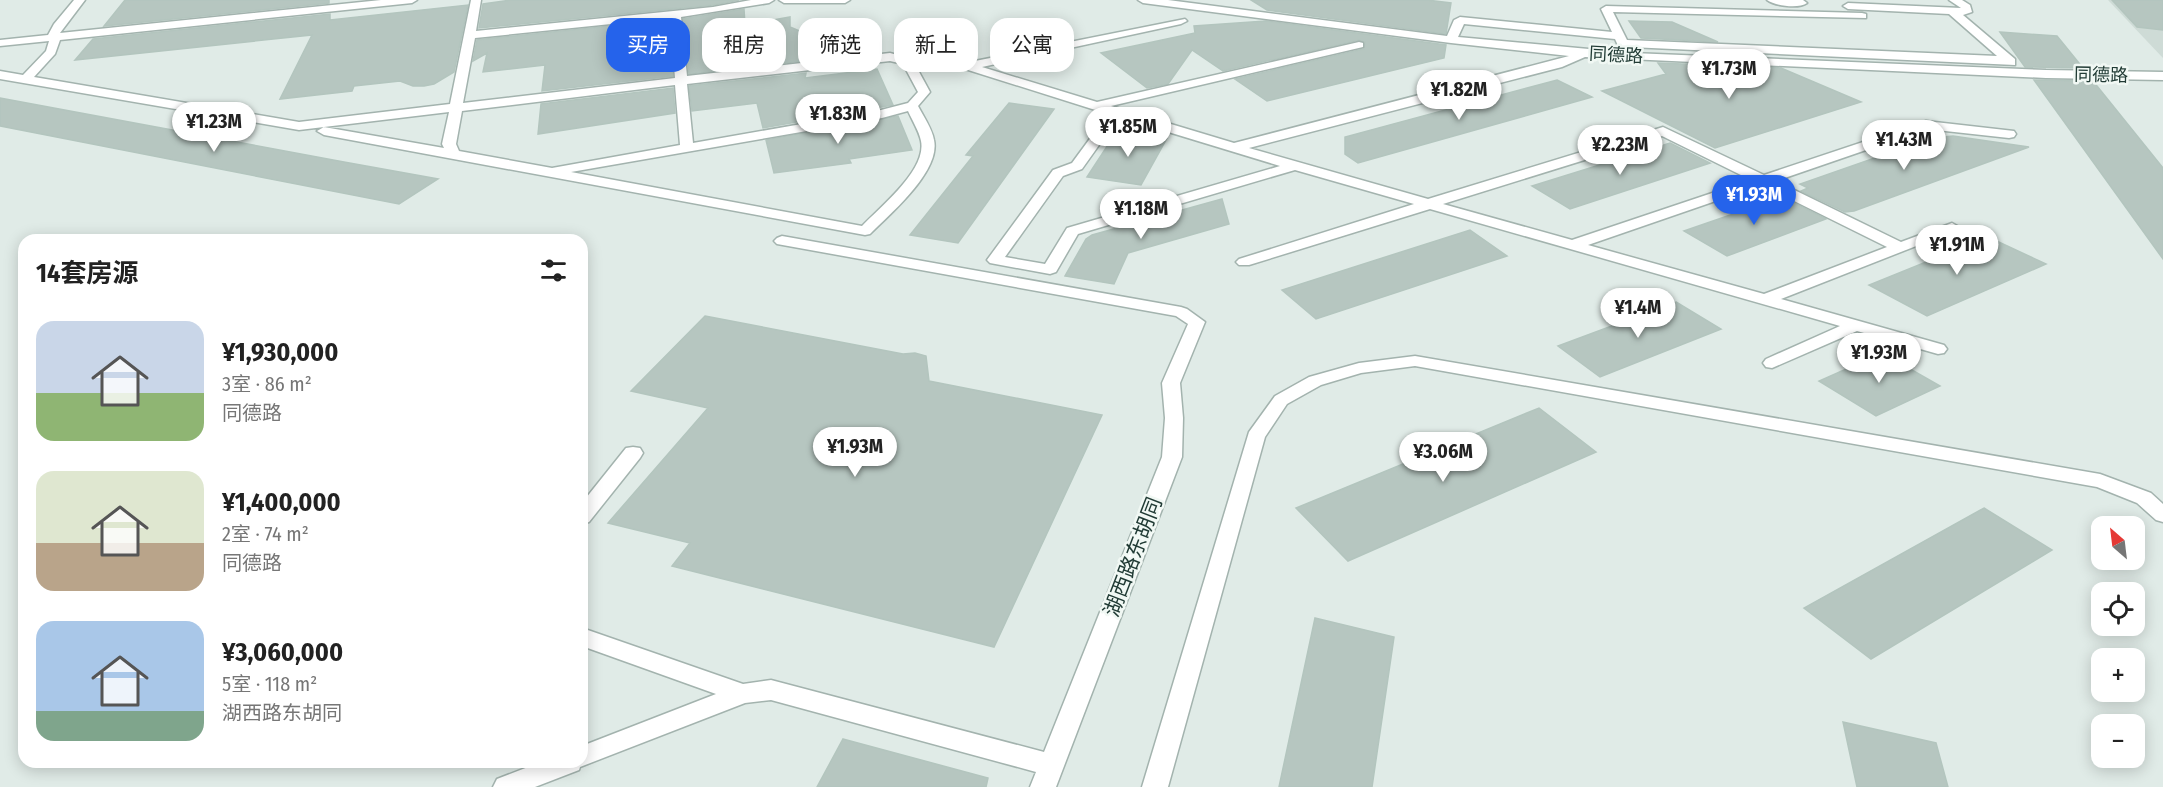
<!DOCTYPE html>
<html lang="zh">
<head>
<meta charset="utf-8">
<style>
	body { margin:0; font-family:"Fira Sans Condensed","Noto Sans SC",sans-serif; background:#f6f6f6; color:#222; height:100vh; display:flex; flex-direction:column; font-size:22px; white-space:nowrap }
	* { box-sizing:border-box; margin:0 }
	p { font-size:20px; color:#767676 }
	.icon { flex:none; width:33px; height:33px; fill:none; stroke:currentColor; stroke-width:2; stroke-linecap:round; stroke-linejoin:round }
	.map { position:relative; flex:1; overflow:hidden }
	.sheet { position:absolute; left:18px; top:234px; width:570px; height:534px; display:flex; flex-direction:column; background:#fff; border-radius:18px; box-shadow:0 3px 15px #0003 }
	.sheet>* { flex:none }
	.hud { position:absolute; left:606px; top:18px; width:570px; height:54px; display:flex; gap:12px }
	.needle { width:39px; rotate:332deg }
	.fabs { position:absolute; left:2091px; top:516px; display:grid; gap:12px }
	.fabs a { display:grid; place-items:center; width:54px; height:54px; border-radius:12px; background:#fff; box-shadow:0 3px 15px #0003; font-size:30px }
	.price { position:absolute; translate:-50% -51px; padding:0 14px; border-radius:21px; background:#fff; color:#222; font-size:20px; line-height:39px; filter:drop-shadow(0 2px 3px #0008) }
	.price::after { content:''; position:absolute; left:50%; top:36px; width:18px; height:14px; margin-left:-9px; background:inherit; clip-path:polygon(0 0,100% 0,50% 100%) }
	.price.active { background:#2563eb; color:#fff }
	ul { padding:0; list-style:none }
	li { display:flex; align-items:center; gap:18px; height:150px; padding:0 18px }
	li span { display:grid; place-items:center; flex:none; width:168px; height:120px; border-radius:18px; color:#555 }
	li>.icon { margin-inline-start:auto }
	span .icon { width:72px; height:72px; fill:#fffc; stroke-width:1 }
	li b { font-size:26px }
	h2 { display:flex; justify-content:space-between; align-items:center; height:72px; padding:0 18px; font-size:26px }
	.tag { padding:0 21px; border-radius:18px; background:#fff; box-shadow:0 3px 15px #0003; font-size:21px; line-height:54px }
	.tag.active { background:#2563eb; color:#fff }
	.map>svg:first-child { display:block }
</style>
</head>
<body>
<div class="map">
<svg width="2163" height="787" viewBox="0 0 2163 787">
	<rect width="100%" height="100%" fill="#e0ebe7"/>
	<path fill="#cedbd6" d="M 2108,0 L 2163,0 L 2163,58 Z"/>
	<path fill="#b6c6c0" stroke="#b3c5be" stroke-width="1.5" d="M 125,0 L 329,0 L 329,3 L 104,26 Z
		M 511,0 L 739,0 L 713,5 L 479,28 L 483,4 Z
		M 1251,0 L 1427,0 L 1451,3 L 1446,34 L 1267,10 Z
		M 2112,0 L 2163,0 L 2163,30 L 2137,27 Z
		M 468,5 L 454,72 L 434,84 L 424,86 L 413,86 L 400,81 L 354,86 L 352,91 L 280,99 L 312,35 L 75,60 L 93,39 L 330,14 L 330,20 Z
		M 744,9 L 745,25 L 790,17 L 790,27 L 816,38 L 810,60 L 689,74 L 683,19 Z
		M 668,20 L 673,76 L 542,91 L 545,65 L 483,72 L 487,53 L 473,61 L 477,40 Z
		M 1266,21 L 1446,45 L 1444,58 L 1267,101 L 1235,79 L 1364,49 L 1365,42 L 1359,40 L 1223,71 L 1192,50 L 1168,84 L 1147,88 L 1101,53 L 1195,33 L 1194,26 Z
		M 1629,21 L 1672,22 L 1718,42 L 1641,38 Z
		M 2000,32 L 2057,36 L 2083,68 L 2025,67 Z
		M 1658,63 L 1781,68 L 1861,102 L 1715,148 L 1602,91 L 1666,74 Z
		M 877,69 L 893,105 L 763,128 L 757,103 L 692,111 L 689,86 L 806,73 L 805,78 Z
		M 1557,80 L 1592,97 L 1358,163 L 1345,154 L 1345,137 Z
		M 2034,80 L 2093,81 L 2163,168 L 2163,259 Z
		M 673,88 L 675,113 L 538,134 L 541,104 Z
		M 0,98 L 344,162 L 438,179 L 399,204 L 0,126 Z
		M 1009,103 L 1054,109 L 958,243 L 910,235 L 973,156 L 966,155 Z
		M 898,116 L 912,150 L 849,159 L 851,163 L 774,173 L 766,140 Z
		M 1117,131 L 1167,138 L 1141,185 L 1087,177 Z
		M 1953,136 L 2029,147 L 1854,211 L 1845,212 L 1801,191 L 1808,188 L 1800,184 L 1932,138 Z
		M 1670,143 L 1710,163 L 1570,209 L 1532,186 Z
		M 1782,197 L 1826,219 L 1727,256 L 1684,231 Z
		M 1222,199 L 1229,224 L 1128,253 L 1114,284 L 1065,276 L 1086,239 L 1092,235 Z
		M 1470,230 L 1507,256 L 1316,319 L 1282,290 Z
		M 1988,237 L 2046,264 L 1927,316 L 1869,285 Z
		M 1676,302 L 1721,329 L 1600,377 L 1558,346 Z
		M 705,316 L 903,354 L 915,353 L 926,356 L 929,381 L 1102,415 L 994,647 L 672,566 L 690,543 L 608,523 L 708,408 L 631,391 Z
		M 1882,353 L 1940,386 L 1876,416 L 1819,381 Z
		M 1539,408 L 1596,452 L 1348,561 L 1296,508 Z
		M 1984,508 L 2052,550 L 1871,659 L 1804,608 Z
		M 1315,618 L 1394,637 L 1372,787 L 1279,787 Z
		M 1843,722 L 1936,743 L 1948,787 L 1857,787 Z
		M 843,739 L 988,778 L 986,787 L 817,787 Z"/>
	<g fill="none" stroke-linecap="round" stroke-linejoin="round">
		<g stroke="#a3b3ae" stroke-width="3">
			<path id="minor" d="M 74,0 L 85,0 L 60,33 L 381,0 L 417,0 L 412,3 L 60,40 L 55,54 L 34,77 L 299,122 L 450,104 L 471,0 L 481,0 L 476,31 L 713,7 L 751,0 L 774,0 L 769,3 L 681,17 L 687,76 L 890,53 L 912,59 L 930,92 L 918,106 C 924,117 932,129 934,140 C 941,171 890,214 870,234 L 865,235 L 324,135 L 317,131 L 324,127 L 444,148 L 442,144 L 449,112 L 299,130 L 0,79 L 0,71 L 23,75 L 46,51 L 49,41 L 0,46 L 0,40 L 48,35 L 54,24 ZM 670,18 L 675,78 L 463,103 L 475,38 ZM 890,61 L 903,64 L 918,92 L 908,103 L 881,110 L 693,143 L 687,84 ZM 675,85 L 680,145 L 552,168 L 459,151 L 456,144 L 462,111 ZM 908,111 C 912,120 919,131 921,141 C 927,170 880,207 862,226 L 571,172 L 882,118 Z
				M 779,0 L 850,0 L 845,3 L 784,3 Z
				M 1138,0 L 1168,0 L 1447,36 L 1454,20 L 1460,17 L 1612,32 L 1601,9 L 1606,6 L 1862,13 L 1866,14 L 1866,18 L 1613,12 L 1627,40 L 1997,56 L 1949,14 L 1848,9 L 1843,6 L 1848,3 L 1961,8 L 1949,0 L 1962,0 L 1970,5 L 1972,12 L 1963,15 L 2015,59 L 2015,65 L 1630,47 L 1632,53 L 2046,70 L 2163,72 L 2163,80 L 2046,78 L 1585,57 L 1562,67 L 1249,148 L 1428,199 L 1663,127 L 1764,175 L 1926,121 L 2014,131 L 2016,134 L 2014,137 L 2009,138 L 1927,129 L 1776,181 L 1901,242 L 1952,223 L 1959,227 L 1957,230 L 1781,299 L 1944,345 L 1947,349 L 1944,353 L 1938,354 L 1857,331 L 1772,368 L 1766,367 L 1763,363 L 1766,359 L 1840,326 L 1430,209 L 1249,265 L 1239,265 L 1236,262 L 1239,259 L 1414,204 L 1295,170 L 1078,234 L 1056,272 L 1050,274 L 990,263 L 987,260 L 1053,170 L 1072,163 L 1108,114 L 965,69 L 965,63 L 1185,19 L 1187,21 L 1181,24 L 982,67 L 1097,102 L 1359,42 L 1363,43 L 1363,47 L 1111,106 L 1234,143 L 1569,56 L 1451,43 L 1143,3 ZM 1464,24 L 1615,39 L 1621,52 L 1458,37 ZM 1119,117 L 1280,166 L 1067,228 L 1045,264 L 1005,257 L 1063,176 L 1082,169 ZM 1662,136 L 1751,180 L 1572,240 L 1443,204 ZM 1762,185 L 1887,247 L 1764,294 L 1588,245 Z
				M 1767,0 L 1803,0 L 1807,3 C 1799,9 1775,6 1767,0 Z
				M 782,236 L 1181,307 L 1187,309 L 1205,322 L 1180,383 L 1183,418 L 1182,457 L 1056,787 L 1030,787 L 1036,772 L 771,700 L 745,703 L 580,767 L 579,770 L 535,787 L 493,787 L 497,779 L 541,762 L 582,762 L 582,746 L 716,694 L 582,646 L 582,628 L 743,684 L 771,680 L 1044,752 L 1162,457 L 1165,418 L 1162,383 L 1188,324 L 1176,316 L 777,244 L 774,241 L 777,238 Z
				M 1415,356 L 2100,474 L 2151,493 L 2163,504 L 2163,522 L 2156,520 L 2137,503 L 2097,487 L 1415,366 L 1361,373 L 1321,385 L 1287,404 L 1265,437 L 1168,787 L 1142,787 L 1249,432 L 1275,396 L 1309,377 L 1359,363 Z
				M 633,447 L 640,448 L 643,453 L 640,458 L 589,522 L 582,524 L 582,503 L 626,448 Z"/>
		</g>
		<use href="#minor" fill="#fff" fill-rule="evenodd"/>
	</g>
	<g text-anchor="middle" stroke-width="5" stroke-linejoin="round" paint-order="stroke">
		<g font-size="18" fill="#213b35" stroke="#f1f8f4">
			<text transform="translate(1616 55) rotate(3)" y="6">同德路</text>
			<text transform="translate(2101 75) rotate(1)" y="6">同德路</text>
		</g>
		<g font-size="21" fill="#213b35" stroke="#f1f8f4">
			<text transform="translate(1133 557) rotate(-69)" y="7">湖西路东胡同</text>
		</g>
	</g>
</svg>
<div class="fabs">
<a><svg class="needle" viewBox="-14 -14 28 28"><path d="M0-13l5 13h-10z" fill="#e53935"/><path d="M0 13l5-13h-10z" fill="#767676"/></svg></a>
<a><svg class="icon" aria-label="locate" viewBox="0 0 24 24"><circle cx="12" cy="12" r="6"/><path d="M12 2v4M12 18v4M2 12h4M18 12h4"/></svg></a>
<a>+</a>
<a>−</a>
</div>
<b class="price" style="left:1729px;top:100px">¥1.73M</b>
<b class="price" style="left:1459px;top:121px">¥1.82M</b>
<b class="price" style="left:838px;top:145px">¥1.83M</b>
<b class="price" style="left:214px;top:153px">¥1.23M</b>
<b class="price" style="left:1128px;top:158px">¥1.85M</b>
<b class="price" style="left:1904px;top:171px">¥1.43M</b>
<b class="price" style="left:1620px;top:176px">¥2.23M</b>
<b class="price active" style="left:1754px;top:226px">¥1.93M</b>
<b class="price" style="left:1141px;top:240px">¥1.18M</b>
<b class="price" style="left:1957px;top:276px">¥1.91M</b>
<b class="price" style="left:1638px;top:339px">¥1.4M</b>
<b class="price" style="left:1879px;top:384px">¥1.93M</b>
<b class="price" style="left:855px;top:478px">¥1.93M</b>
<b class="price" style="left:1443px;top:483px">¥3.06M</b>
<div class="hud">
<a class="tag active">买房</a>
<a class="tag">租房</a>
<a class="tag">筛选</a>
<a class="tag">新上</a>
<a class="tag">公寓</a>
</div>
<section class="sheet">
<h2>14套房源<svg class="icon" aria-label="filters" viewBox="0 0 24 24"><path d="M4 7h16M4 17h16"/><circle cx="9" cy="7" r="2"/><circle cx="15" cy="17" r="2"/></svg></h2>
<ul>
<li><span style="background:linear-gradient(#c9d6e8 60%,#8fb573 0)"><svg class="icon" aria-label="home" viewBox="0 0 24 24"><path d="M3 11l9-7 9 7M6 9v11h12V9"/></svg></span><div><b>¥1,930,000</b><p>3室 · 86 m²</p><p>同德路</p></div></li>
<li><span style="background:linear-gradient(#dfe7d0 60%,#b9a48a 0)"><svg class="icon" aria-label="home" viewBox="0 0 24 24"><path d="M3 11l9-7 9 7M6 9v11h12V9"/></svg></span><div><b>¥1,400,000</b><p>2室 · 74 m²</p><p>同德路</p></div></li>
<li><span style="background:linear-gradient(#a9c7e8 75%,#7fa58c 0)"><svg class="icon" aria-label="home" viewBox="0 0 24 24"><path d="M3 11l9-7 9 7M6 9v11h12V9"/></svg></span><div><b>¥3,060,000</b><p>5室 · 118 m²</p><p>湖西路东胡同</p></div></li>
</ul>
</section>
</div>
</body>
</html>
